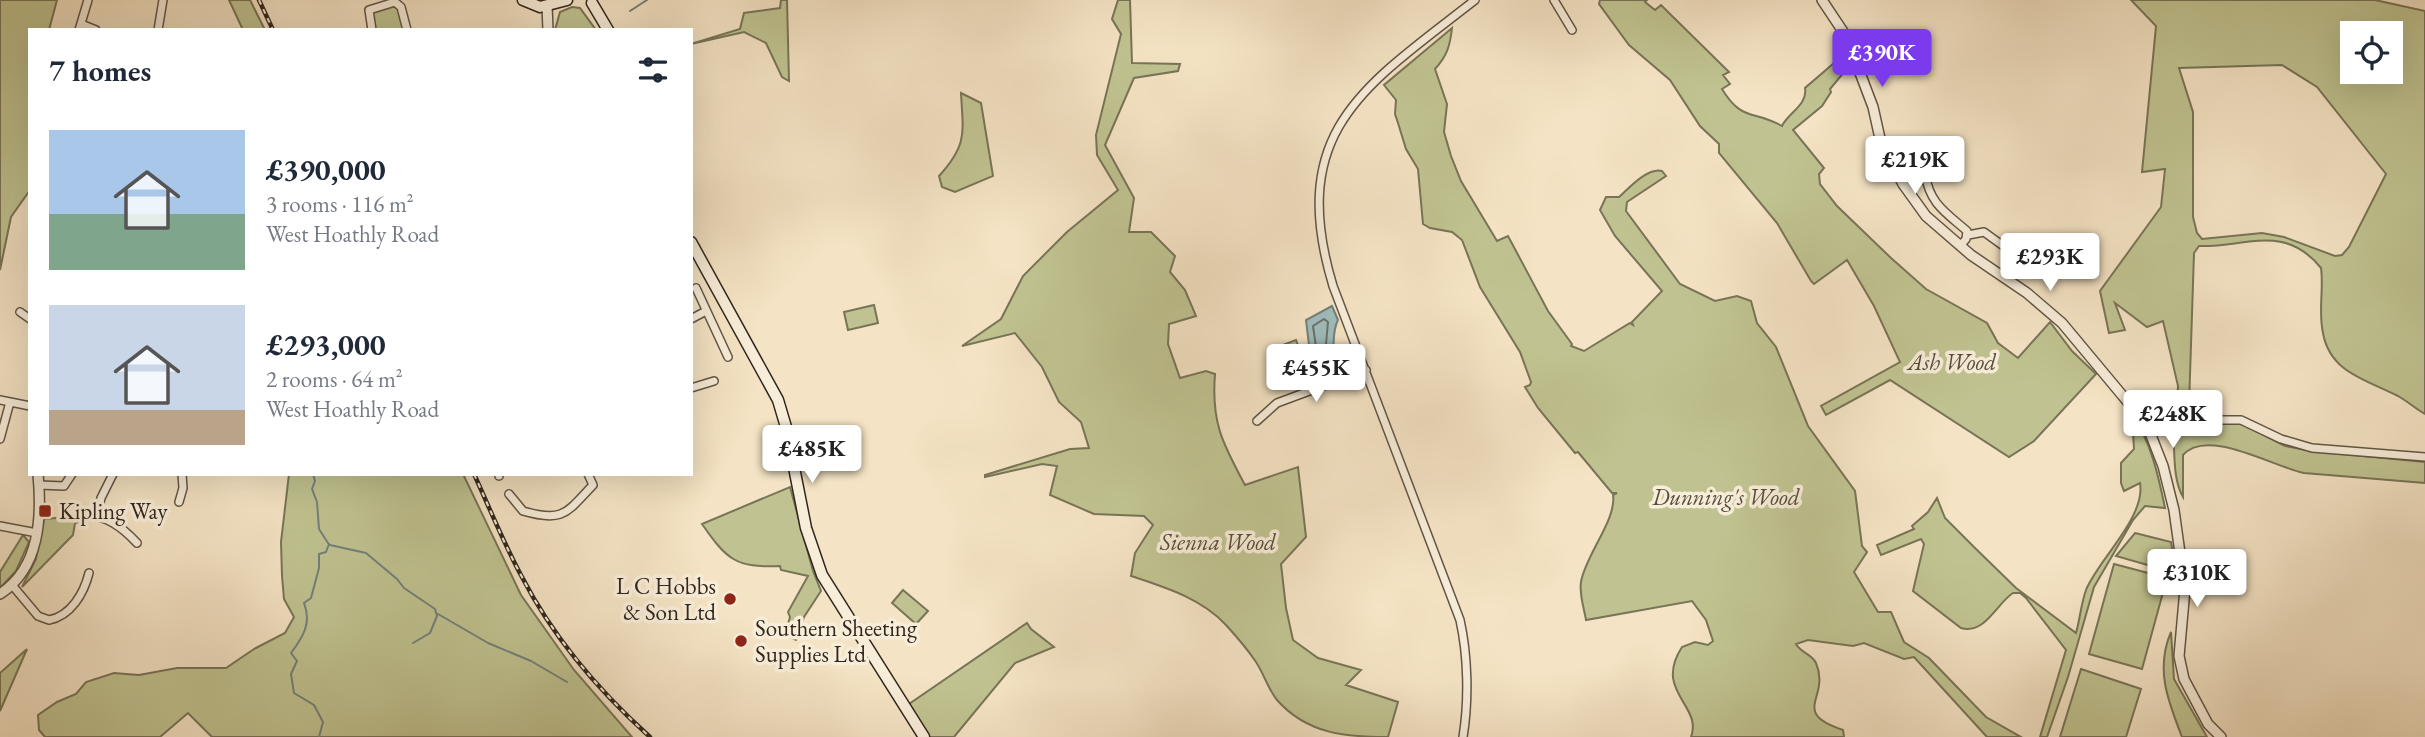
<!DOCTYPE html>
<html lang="en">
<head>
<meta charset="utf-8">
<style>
	body { margin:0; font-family:"EB Garamond",serif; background:#f6f6f7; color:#1f2937; height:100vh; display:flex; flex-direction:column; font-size:26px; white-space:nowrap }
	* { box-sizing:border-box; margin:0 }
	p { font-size:23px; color:#747a83 }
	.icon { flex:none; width:38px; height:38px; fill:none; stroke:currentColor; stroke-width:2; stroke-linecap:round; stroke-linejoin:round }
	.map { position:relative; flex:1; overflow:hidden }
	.details { position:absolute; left:28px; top:28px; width:665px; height:448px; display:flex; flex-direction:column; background:#fff; border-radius:0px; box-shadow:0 7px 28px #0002 }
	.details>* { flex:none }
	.buttons { position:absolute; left:2340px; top:21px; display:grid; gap:14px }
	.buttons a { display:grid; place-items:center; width:63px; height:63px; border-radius:0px; background:#fff; box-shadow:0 7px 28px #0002; font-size:35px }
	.price { position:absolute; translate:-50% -60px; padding:0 16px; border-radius:7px; background:#fff; color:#222; font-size:23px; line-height:46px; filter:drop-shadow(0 2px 4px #0008) }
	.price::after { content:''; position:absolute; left:50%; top:42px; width:21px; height:16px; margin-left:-10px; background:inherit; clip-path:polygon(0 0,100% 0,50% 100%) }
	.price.active { background:#7c3aed; color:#fff }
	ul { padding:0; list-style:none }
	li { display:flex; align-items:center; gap:21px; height:175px; padding:0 21px }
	li span { display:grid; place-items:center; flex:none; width:196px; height:140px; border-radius:0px; color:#555 }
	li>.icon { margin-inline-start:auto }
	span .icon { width:84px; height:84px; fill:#fffc; stroke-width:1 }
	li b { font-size:30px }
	h2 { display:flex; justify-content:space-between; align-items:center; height:84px; padding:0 21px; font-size:30px }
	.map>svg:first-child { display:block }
</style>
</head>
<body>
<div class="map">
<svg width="2425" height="737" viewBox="0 0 2425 737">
	<rect width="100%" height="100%" fill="#f4e3c4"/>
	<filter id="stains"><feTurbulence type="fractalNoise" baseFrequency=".00286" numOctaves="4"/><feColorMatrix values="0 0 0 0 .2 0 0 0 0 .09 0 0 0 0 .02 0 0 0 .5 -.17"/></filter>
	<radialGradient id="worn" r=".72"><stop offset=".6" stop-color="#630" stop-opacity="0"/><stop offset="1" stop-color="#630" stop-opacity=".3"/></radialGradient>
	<path fill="#c0c391" stroke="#787457" stroke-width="2" fill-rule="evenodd" d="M 0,0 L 57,0 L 49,30 L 30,30 L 30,190 L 11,217 L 0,270 Z
		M 229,0 L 250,0 L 265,30 L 243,30 Z
		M 781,0 L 787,0 L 789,81 L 782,77 L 766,43 L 744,32 L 691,44 L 740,29 L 744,13 L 780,8 Z
		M 1118,0 L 1130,0 L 1132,63 L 1180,64 L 1178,71 L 1134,78 L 1105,145 L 1134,198 L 1129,232 L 1151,232 L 1175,256 L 1170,272 L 1185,290 L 1196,316 L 1169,324 L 1168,344 L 1180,378 L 1206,371 L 1215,374 C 1211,423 1223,444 1245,485 L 1298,467 L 1306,537 L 1281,564 L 1286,608 L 1293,640 L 1318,658 L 1361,670 L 1346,685 L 1398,702 L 1388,737 C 1348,737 1308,735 1277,700 C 1268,689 1264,674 1256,662 C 1248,650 1236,636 1226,625 C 1201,598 1164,587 1131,576 L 1135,553 L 1153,525 L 1144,516 L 1094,514 L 1050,495 L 1057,466 L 1042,464 L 985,477 L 985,475 L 1070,449 L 1089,448 L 1081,422 L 1059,402 L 1042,367 L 1015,333 L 962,346 L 1001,319 L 1023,276 L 1067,232 L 1118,190 L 1097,155 L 1096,135 L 1121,34 L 1112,19 Z
		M 1600,0 L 1647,0 L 1645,2 L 1655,10 L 1661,5 L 1729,72 L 1723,75 L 1730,84 L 1722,89 C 1742,122 1754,110 1782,126 C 1788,113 1808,105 1805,88 L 1841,57 L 1845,71 L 1830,89 L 1831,92 L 1822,106 L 1793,130 L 1824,168 L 1819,174 L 1820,184 L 1837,206 L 1891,258 L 1926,289 L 1987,323 L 1998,343 L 2018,358 L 2050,322 L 2072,351 L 2096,374 L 2034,441 L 2009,457 L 1890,380 L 1826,415 L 1821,406 L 1900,362 L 1874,306 L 1847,260 L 1814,284 L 1811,281 L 1777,223 L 1719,153 L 1719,144 L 1700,126 L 1670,80 L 1629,45 L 1599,4 Z
		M 2131,0 L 2375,0 L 2425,11 L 2425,414 C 2416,409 2407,401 2398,396 C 2367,380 2330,373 2323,333 C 2318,311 2324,289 2321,268 C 2284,222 2244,248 2199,246 L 2194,253 L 2189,406 L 2189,424 L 2239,422 L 2285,446 L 2312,451 L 2425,462 L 2425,483 L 2304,473 C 2274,467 2207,427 2183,455 L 2183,497 C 2171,477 2176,444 2172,419 L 2150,422 L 2143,412 L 2177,405 L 2178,386 L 2163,321 L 2147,327 L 2115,303 L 2125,330 L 2109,333 L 2100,291 L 2161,207 L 2165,169 L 2142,172 L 2156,26 ZM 2352,33 L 2390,33 L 2390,72 L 2352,72 ZM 2282,65 L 2317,87 L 2386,174 L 2349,247 L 2342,255 L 2335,256 L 2284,237 L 2262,233 L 2202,239 L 2197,233 L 2193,217 L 2193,112 L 2179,68 Z
		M 392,5 L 399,10 L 405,30 L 375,30 L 371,17 L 373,11 Z
		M 572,7 L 580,8 L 596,30 L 555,30 L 560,12 Z
		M 1452,28 C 1450,46 1447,56 1435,69 L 1447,104 L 1444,132 L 1451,156 L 1461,181 L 1497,241 L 1508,236 L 1548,311 L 1572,344 L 1571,346 L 1584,351 L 1630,323 L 1633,325 L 1632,322 L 1662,291 L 1615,236 L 1600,210 L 1606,197 L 1619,197 C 1629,188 1648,167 1662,171 L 1666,176 L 1627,202 L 1626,211 L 1680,284 L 1715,301 L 1737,296 L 1751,301 L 1757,323 L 1776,347 L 1808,426 L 1855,491 L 1862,546 L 1867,552 L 1854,572 L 1878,612 L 1891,612 L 1904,642 L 1929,658 L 1986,717 L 2021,737 L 1987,737 L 1914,657 L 1904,659 L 1864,643 L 1853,646 L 1808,640 L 1796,644 C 1801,653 1812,654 1816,663 C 1831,698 1789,712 1843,730 L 1844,737 L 1691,737 C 1703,705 1653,692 1682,647 L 1695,642 L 1708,645 L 1713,641 L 1706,620 L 1692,601 L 1586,620 C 1584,608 1579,594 1581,582 C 1585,556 1617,519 1613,495 L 1617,493 L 1612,493 L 1578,452 L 1575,453 L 1538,408 L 1525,387 L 1530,385 L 1531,382 L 1520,352 L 1480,287 L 1462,240 L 1452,232 L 1430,228 L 1423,224 L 1418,169 L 1406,149 L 1398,123 L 1395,114 L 1396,100 L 1384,85 Z
		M 961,93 L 981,103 L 993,176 L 955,192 L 942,187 L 939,176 C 968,144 963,133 961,93 Z
		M 874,305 L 878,323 L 848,330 L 844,312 Z
		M 1296,340 L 1309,374 L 1293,381 L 1280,346 Z
		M 2132,416 C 2151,440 2159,479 2165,508 L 2145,506 L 2133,520 L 2094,587 L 2068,677 L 2047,737 L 2040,737 L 2066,650 L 2026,598 L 2020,593 L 2013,593 C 1997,603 1985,635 1961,628 L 1913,591 L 1924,544 L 1921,539 L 1881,555 L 1877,545 L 1914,529 L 1912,526 L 1928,512 L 1937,498 L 1945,518 L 1975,548 L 2016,588 L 2076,633 C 2080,619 2081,604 2086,590 C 2098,560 2146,517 2140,483 L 2124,491 L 2121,483 L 2121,463 L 2134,449 Z
		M 289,474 L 463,474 L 521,595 L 574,670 L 632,737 L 212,737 L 188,713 L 160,737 L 45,737 L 39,730 L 38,715 L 57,702 L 76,694 L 86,682 L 114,673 L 139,675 L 177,668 L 226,668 L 254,649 L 285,633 L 294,617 L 284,599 L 282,576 L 281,542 Z
		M 790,487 L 813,571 L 821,591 L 804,617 L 796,640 L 785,635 L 790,617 L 788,612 L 808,576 L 781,570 L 780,566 C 736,568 727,560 702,524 Z
		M 80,516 L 81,522 L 75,523 L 73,535 L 22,587 L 36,559 L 44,519 Z
		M 2135,533 L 2171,542 L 2176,573 L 2116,556 Z
		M 23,535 L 29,542 L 16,571 L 0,588 L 0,572 Z
		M 2114,564 L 2167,578 L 2142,669 L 2089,654 Z
		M 903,590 L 928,611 L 916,624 L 892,603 Z
		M 1027,623 L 1031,629 L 1054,647 L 1015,663 L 954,737 L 929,737 L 909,704 Z
		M 2171,632 L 2174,679 L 2207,737 L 2182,737 C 2168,701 2155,669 2171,632 Z
		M 27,649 L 0,711 L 0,673 Z
		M 2081,669 L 2141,689 L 2126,737 L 2060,737 Z"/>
	<path fill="#9fbcbc" stroke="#73807c" stroke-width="2" d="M 1332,306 L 1338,320 C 1331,333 1336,346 1331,360 L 1321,365 L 1311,362 L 1306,320 Z"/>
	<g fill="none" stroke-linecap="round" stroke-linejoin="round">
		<path stroke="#68716c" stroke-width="2" d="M 1324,319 L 1328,322 L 1325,355 L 1320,357 L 1317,354 L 1313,326 Z"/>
		<path stroke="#73807c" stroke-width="2" d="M 630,11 L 647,0
			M 313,474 L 315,481 L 312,489 L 317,502 L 319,529 L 328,543
			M 330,545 L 366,553 L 397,579 L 404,588 L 435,609 L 437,616 L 430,633 L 413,643
			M 438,614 L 488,643 L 531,661 L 567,682
			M 319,737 L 323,722 L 314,705 L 294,693 L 291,674 L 297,661 L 291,653 C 303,637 312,623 304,603 L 311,598 L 319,568 L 319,554 L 326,552 L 329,544"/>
		<g stroke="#615547" stroke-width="10">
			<path id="minor" d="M 1554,0 L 1572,30
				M 81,24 L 96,30
				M 79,30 L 88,0
				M 158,30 L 163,0
				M 372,30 L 369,10 L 395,2 L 401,7 L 407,30
				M 1938,154 L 1925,174 C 1930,204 1945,212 1967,231 L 1966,239 L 1960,246
				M 1968,235 L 1984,232 L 2002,245
				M 696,288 L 728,357
				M 20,312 L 30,319
				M 691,319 L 706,311
				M 691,388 L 714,381
				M 0,400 L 30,406
				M 1257,421 L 1277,403 L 1366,370
				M 2147,425 L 2175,420 L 2241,420 L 2281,439 L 2312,448 L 2425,457
				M 0,439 L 10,402
				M 499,474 L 499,476
				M 39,485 L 64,486 L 72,474
				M 509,494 L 523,511 C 564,523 567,512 593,485 L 588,474
				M 179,502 L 183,488 L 182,474
				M 97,516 L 101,498 L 113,474
				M 83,517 C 105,513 123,528 137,543
				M 0,526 L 37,533
				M 12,585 L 38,616 L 49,620 C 71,616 84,593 89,573
				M 1463,737 C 1469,700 1468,656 1460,620 L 1333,286 C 1286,130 1365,86 1475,0"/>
		</g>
		<g stroke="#615547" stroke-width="12">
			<path id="tertiary" d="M 1822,0 L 1846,36 L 1873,107 L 1881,143 L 1903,184 L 1926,216 L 1971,255 L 2027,293 L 2062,323 L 2147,425 L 2163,466 L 2174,510 L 2185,589 L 2179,656 L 2184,679 L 2208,724 L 2221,737
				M 547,6 L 548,30
				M 0,594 C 40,568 42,517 38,474"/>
		</g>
		<g stroke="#30261d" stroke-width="13">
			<path id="secondary" d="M 523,0 L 540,7 L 567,0
				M 592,3 L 608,30
				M 691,242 L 778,400 L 786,427 L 806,528 L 822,575 L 924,737"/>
		</g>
		<use href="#minor" stroke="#f8edd9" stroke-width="7"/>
		<use href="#tertiary" stroke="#f8edd9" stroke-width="9"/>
		<use href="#secondary" stroke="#f8edd9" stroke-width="10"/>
		<g stroke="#30261d" stroke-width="4.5">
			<path id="rail" d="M 259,0 L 273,30
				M 474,474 C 490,509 504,544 522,577 C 553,637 600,692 650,737"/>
		</g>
		<use href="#rail" stroke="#f8edd9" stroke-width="2" stroke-dasharray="5" stroke-linecap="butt"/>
	</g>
	<g fill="#8f2418" stroke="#f8edd9" stroke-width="2.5">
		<rect x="38" y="504" width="14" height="14" rx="3.5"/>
		<circle cx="730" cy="599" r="7"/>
		<circle cx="741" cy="641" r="7"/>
	</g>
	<g text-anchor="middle" stroke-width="7" stroke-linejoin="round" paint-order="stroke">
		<g font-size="23" font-style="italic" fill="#544d3a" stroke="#f8edd9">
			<text x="1952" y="370">Ash Wood</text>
			<text x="1726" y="505">Dunning's Wood</text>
			<text x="1218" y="550">Sienna Wood</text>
		</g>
		<g font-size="23" fill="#30261d" stroke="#f8edd9" text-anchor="start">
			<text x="59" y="519">Kipling Way</text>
			<text x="716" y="594" text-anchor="end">L C Hobbs<tspan x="716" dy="26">&amp; Son Ltd</tspan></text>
			<text x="755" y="636">Southern Sheeting<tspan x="755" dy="26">Supplies Ltd</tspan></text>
		</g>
	</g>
	<rect width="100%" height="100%" filter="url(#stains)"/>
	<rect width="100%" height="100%" fill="url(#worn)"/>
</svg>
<div class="buttons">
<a><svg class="icon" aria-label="locate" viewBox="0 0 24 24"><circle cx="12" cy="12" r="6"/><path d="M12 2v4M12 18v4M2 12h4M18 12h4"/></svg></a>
</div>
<b class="price active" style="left:1882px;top:89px">£390K</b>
<b class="price" style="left:1915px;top:196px">£219K</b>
<b class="price" style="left:2050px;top:293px">£293K</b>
<b class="price" style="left:1316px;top:404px">£455K</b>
<b class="price" style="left:2173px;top:450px">£248K</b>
<b class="price" style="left:812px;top:485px">£485K</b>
<b class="price" style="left:2197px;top:609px">£310K</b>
<section class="details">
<h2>7 homes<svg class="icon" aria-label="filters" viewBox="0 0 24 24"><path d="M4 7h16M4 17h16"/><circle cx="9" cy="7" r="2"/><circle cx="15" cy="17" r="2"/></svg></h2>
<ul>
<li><span style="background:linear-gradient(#a9c7e8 60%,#7fa58c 0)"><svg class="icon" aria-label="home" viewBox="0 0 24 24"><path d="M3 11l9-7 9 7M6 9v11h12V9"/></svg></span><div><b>£390,000</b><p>3 rooms · 116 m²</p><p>West Hoathly Road</p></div></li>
<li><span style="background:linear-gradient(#c9d6e8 75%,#b9a48a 0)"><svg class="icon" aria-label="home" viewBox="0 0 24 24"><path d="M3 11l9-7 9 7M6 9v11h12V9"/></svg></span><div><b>£293,000</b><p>2 rooms · 64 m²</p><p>West Hoathly Road</p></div></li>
</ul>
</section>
</div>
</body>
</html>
